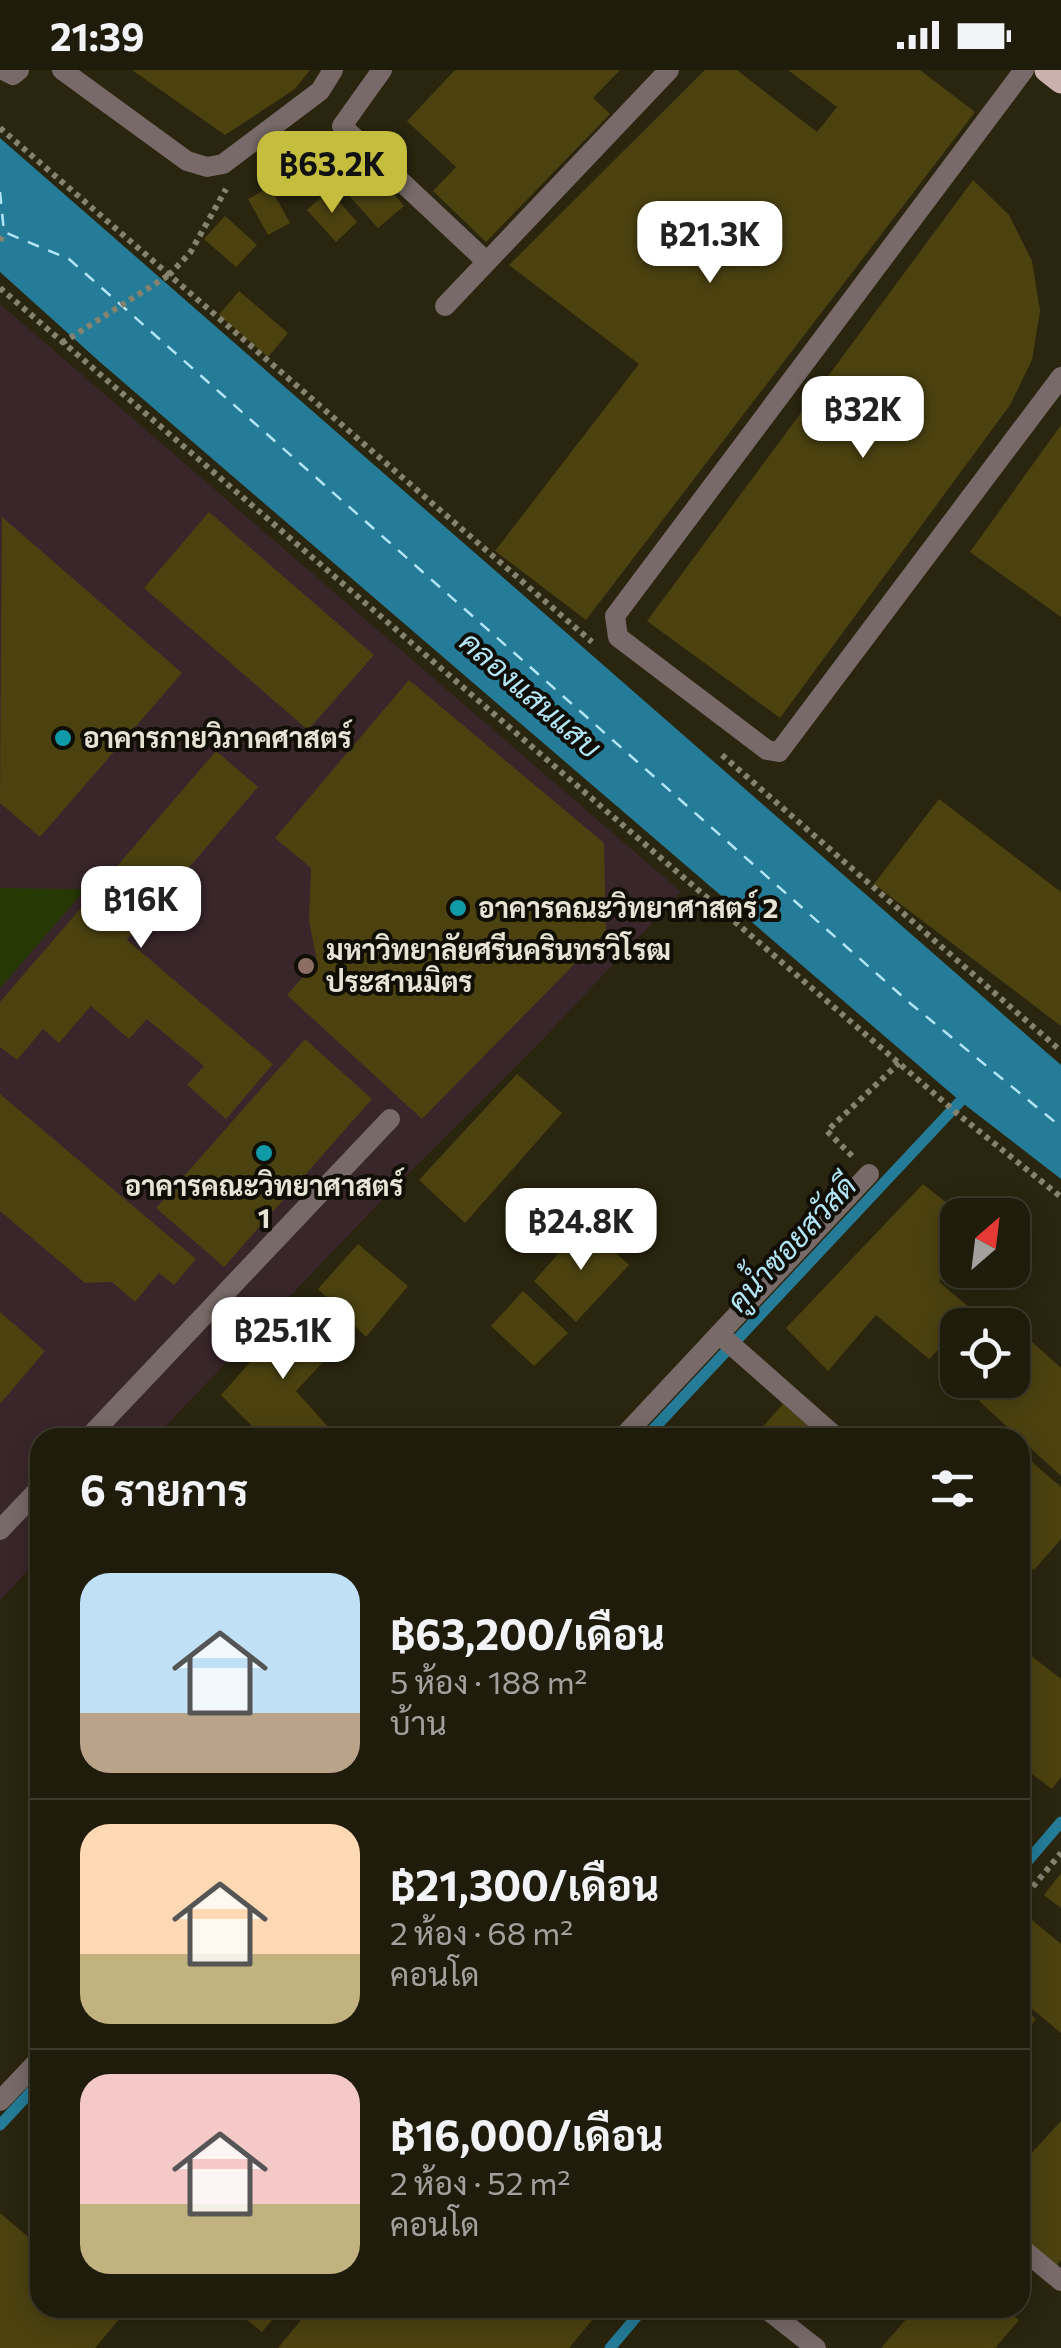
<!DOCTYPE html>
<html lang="th">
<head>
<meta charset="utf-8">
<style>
	body { margin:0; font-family:Commissioner,Sarabun,sans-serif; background:#2d2919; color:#f1f3f6; height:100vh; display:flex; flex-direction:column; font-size:38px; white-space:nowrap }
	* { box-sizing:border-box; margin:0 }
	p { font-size:32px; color:#a2a19d }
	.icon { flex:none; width:55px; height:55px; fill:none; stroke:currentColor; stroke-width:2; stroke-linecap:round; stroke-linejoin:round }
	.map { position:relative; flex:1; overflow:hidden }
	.side { position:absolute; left:30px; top:1358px; width:1000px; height:890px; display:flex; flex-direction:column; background:#201c0b; border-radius:30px; box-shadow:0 5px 25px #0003,0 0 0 2px #3d3a2c }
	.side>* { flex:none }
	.needle { width:65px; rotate:28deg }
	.buttons { position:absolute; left:940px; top:1128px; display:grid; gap:20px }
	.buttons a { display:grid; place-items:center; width:90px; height:90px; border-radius:20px; background:#201c0b; box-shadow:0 5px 25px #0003,0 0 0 2px #3d3a2c; font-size:50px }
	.price { position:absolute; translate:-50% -85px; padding:0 22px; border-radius:20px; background:#fff; color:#222; font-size:32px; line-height:65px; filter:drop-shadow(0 2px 5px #0008) }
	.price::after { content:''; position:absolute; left:50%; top:60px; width:30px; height:22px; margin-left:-15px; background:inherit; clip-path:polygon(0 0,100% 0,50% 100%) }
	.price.active { background:#c4bd3e; color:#111 }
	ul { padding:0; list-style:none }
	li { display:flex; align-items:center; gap:30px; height:250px; padding:0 50px }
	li+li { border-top:2px solid #3d3a2c }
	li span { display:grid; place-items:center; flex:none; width:280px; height:200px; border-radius:30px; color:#555 }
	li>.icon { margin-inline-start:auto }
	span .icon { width:120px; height:120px; fill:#fffc; stroke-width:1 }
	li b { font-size:42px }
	h2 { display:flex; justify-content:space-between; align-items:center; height:120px; padding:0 50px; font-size:42px }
	.status { display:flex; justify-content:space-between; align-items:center; height:70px; padding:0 50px; background:#201c0b; direction:ltr }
	.status svg { height:28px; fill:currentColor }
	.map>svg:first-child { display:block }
</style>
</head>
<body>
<div class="status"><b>21:39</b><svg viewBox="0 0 49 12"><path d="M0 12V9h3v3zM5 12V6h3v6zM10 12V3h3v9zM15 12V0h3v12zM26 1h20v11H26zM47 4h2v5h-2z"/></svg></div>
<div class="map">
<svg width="1061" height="2278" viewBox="0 0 1061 2278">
	<rect width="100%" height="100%" fill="#2a250f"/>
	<path fill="#39262b" d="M 0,234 L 681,822 L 542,970 L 382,1130 L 155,1367 L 40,1368 L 40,1488 L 0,1530 Z"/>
	<path fill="#263804" d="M 0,818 L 86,819 L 0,918 Z"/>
	<path fill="#247c98" d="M 0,68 L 1061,995 L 1061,1109 L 960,1031 L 101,293 L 0,202 Z"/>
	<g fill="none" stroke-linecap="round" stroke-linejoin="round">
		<path stroke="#247c98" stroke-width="11" d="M 645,1368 L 969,1022
			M 1020,1800 L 1061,1752
			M 0,2055 L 40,2012
			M 610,2278 L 644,2238"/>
		<path stroke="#b3e5f8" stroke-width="2.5" stroke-dasharray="12 10" stroke-linecap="butt" d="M 0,122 L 4,162 L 69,189 L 911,934 L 1061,1057"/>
	</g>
	<path fill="#4c4210" d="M 132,0 L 310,0 L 295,19 L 225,65 Z
		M 455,0 L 620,0 L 593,28 L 610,44 L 486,172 L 433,121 L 456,97 L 407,51 Z
		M 705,0 L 737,0 L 817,62 L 837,37 L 788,0 L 920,0 L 975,42 L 586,550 L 495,481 L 639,294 L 509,195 Z
		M 322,68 L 344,99 L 317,118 L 296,87 Z
		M 364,89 L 404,136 L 378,158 L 337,112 Z
		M 973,110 L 1009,145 L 1032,191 L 1040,241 L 1032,290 L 1010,335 L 780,648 L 647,551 Z
		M 270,117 L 290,153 L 268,165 L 248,129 Z
		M 329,120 L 357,152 L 336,172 L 307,140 Z
		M 225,146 L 257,175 L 236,197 L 204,169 Z
		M 239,221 L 288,263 L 268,287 L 219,245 Z
		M 1061,355 L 1061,547 L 970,482 Z
		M 209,442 L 374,585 L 308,660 L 144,518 Z
		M 2,447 L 182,603 L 40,767 L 0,733 Z
		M 409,610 L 604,773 L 606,862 L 422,1049 L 287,925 L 317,891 L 309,851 L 311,798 L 275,768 Z
		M 216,681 L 258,717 L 127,870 L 273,994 L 226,1049 L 187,1015 L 204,996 L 147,949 L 129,969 L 91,936 L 59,973 L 43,959 L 17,990 L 0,977 L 0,932 Z
		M 939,729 L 1061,822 L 1061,956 L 874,814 Z
		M 305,969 L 372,1029 L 224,1197 L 156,1138 Z
		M 517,1004 L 562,1043 L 465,1153 L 419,1110 Z
		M 0,1024 L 196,1189 L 174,1215 L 159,1203 L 135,1232 L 112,1212 L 85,1213 L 0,1141 Z
		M 923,1114 L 962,1145 L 958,1145 L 958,1179 L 939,1212 L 975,1242 L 962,1255 L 958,1255 L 958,1260 L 929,1289 L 876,1245 L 828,1301 L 786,1258 Z
		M 585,1154 L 629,1195 L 576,1252 L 534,1211 Z
		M 358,1174 L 408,1216 L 366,1267 L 318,1219 Z
		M 523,1221 L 568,1263 L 534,1296 L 491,1256 Z
		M 297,1239 L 339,1275 L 296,1321 L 338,1368 L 264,1368 L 221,1325 Z
		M 0,1242 L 45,1281 L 0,1334 Z
		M 1031,1271 L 1061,1298 L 1061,1406 L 979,1331 L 998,1310 L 1012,1310 L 1012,1293 Z
		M 783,1334 L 822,1368 L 767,1368 L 759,1361 Z
		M 1025,1386 L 1061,1417 L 1061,1469 L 1034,1500 L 1020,1488 L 1020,1392 Z
		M 1020,1577 L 1061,1609 L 1061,1707 L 1052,1719 L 1020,1695 Z
		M 1061,1803 L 1061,1838 L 1044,1825 Z
		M 1020,1840 L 1061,1874 L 1061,1963 L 1020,1929 Z
		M 1020,1936 L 1036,1949 L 1020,1969 Z
		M 1061,2051 L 1061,2190 L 1055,2198 L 1020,2169 L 1020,2096 Z
		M 0,2143 L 40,2177 L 40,2238 L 113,2238 L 122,2246 L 95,2278 L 0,2278 Z
		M 232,2238 L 282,2238 L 262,2262 Z
		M 311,2238 L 602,2238 L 569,2278 L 278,2278 Z
		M 916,2238 L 1004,2238 L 1019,2250 L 995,2278 L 881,2278 Z"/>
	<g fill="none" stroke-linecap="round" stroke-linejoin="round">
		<path stroke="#868270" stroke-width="6" stroke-dasharray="5 5" stroke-linecap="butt" d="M 0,58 L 592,572
			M 0,171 L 4,162
			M 169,205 L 190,183 L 226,119
			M 0,218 L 959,1045 L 1061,1127
			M 722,685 L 1061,981
			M 852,1086 L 827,1061 L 899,993
			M 1020,1832 L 1061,1783"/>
		<path stroke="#776a68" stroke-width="20" d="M 3,0 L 13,5 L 19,0
			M 62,0 L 187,91 L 207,97 L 223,94 L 320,21 L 333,0
			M 382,0 L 342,56 L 487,192
			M 1024,0 L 615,546 L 618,567 L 767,680 L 779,682 L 1061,307
			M 445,236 L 669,0
			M 88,1368 L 390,1049
			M 0,1460 L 40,1418
			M 1020,2177 L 1061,2211"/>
		<path stroke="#776a68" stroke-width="20" d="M 719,1264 L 837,1368
			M 622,1368 L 869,1104
			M 0,2031 L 40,1989
			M 765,2238 L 816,2278"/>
		<path stroke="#cbb1ac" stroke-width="25" d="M 1047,0 L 1061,11"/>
		<path stroke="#868270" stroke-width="6" stroke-dasharray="5 5" stroke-linecap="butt" d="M 62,273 L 169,205"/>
	</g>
	<g fill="#0f9aa8" stroke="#100e05" stroke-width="4">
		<circle cx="63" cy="668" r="10"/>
		<circle cx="458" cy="838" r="10"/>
		<circle cx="264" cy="1083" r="10"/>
	</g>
	<circle fill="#8d6e63" stroke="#100e05" stroke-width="4" cx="306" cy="896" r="10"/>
	<g text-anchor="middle" stroke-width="8" stroke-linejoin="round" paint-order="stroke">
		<g font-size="28" font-weight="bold" fill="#e7e4d6" stroke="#100e05" text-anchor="start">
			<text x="83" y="678">อาคารกายวิภาคศาสตร์</text>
			<text x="478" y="848">อาคารคณะวิทยาศาสตร์ 2</text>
			<text x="326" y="890">มหาวิทยาลัยศรีนครินทรวิโรฒ<tspan x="326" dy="32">ประสานมิตร</tspan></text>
			<text x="264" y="1126" text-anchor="middle">อาคารคณะวิทยาศาสตร์<tspan x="264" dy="32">1</tspan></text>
		</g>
		<g font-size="30" font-style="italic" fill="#b3e5f8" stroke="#100e05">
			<text transform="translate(530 625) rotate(41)" y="10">คลองแสนแสบ</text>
			<text transform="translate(792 1174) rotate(-47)" y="10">คูน้ำซอยสวัสดี</text>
		</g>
	</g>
</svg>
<div class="buttons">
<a><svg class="needle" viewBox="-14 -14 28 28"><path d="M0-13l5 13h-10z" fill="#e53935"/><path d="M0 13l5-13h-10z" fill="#a2a19d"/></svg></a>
<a><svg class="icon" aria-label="locate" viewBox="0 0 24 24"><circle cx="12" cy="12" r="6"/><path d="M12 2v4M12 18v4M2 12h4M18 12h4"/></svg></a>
</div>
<b class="price active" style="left:332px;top:146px">฿63.2K</b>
<b class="price" style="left:710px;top:216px">฿21.3K</b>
<b class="price" style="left:863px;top:391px">฿32K</b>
<b class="price" style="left:141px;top:881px">฿16K</b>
<b class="price" style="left:581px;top:1203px">฿24.8K</b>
<b class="price" style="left:283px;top:1312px">฿25.1K</b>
<section class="side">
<h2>6 รายการ<svg class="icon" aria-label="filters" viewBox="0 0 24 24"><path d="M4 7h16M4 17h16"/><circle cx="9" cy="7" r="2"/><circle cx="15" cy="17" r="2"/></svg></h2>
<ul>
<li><span style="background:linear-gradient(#bfe0f5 70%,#b9a48a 0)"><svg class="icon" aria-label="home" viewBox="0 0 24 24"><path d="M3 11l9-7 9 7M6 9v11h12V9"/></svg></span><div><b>฿63,200/เดือน</b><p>5 ห้อง · 188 m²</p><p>บ้าน</p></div></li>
<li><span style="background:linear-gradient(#ffd9b3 65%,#c2b280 0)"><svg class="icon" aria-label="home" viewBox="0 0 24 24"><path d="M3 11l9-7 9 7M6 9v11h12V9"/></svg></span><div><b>฿21,300/เดือน</b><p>2 ห้อง · 68 m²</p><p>คอนโด</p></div></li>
<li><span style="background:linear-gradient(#f6c9c9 65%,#c2b280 0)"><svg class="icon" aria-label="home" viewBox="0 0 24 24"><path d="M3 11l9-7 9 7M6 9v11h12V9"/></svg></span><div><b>฿16,000/เดือน</b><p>2 ห้อง · 52 m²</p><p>คอนโด</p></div></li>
</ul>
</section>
</div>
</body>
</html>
